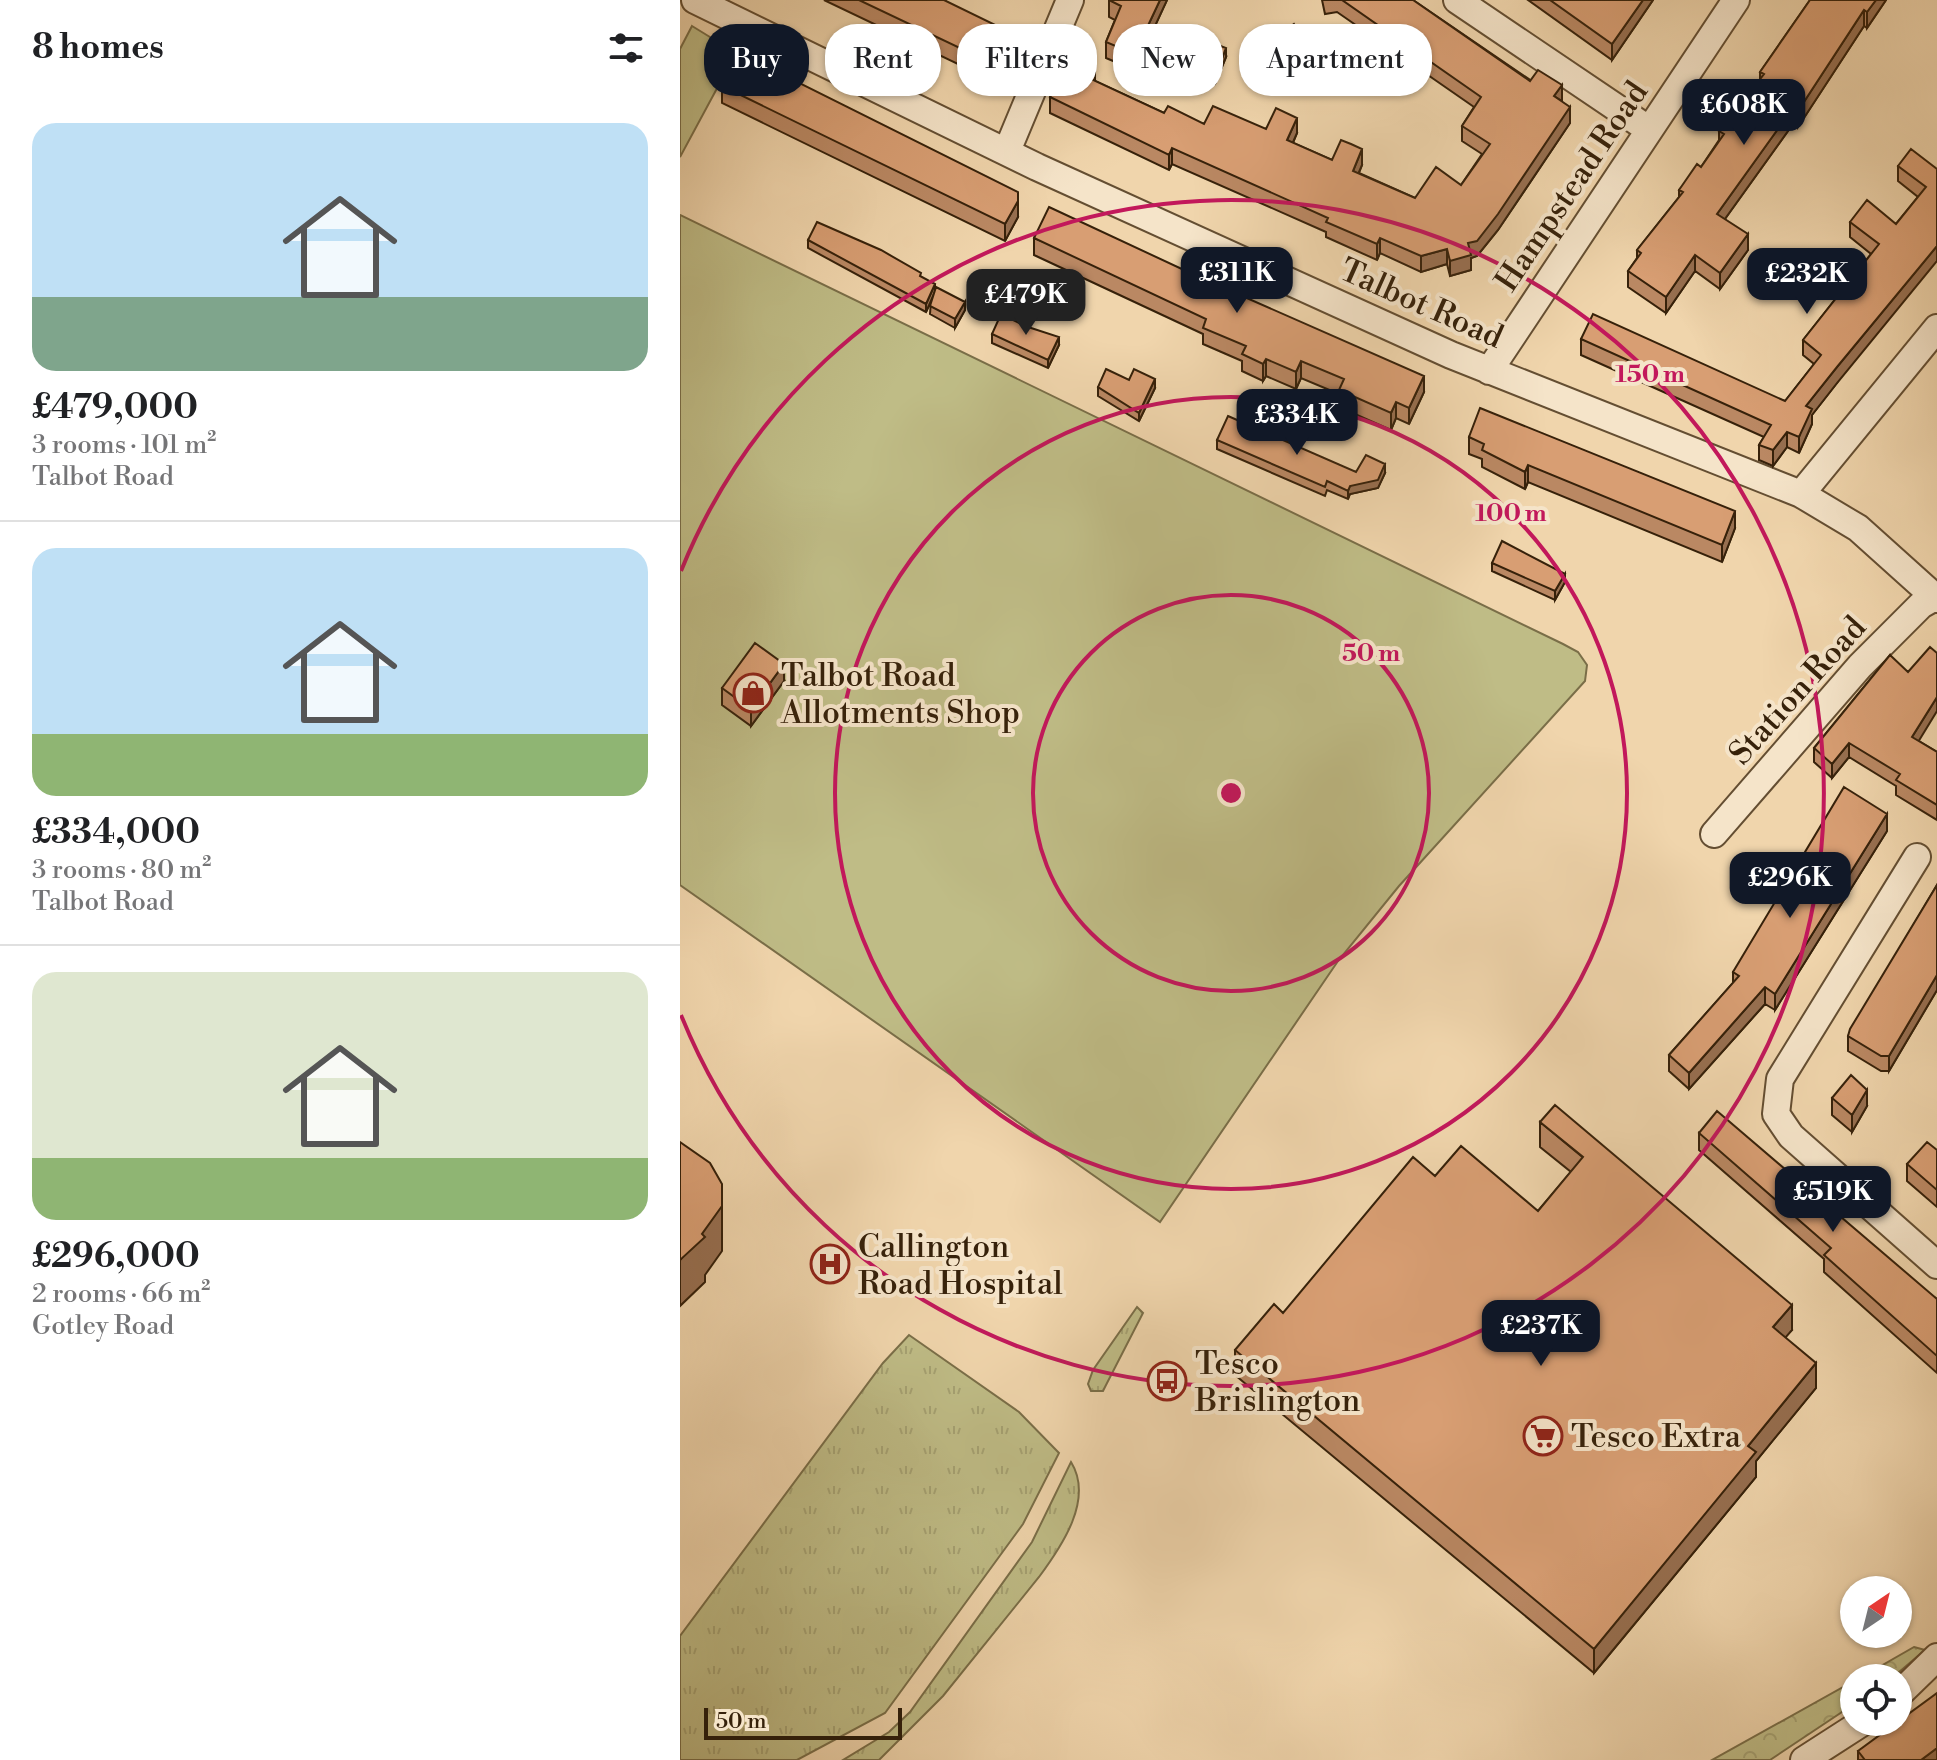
<!DOCTYPE html>
<html lang="en">
<head>
<meta charset="utf-8">
<style>
	body { margin:0; font-family:"Libre Bodoni",serif; background:#f6f6f6; color:#202124; height:100vh; display:flex; flex-direction:column; font-size:30px; white-space:nowrap }
	* { box-sizing:border-box; margin:0 }
	p { font-size:26px; color:#757577 }
	.icon { flex:none; width:44px; height:44px; fill:none; stroke:currentColor; stroke-width:2; stroke-linecap:round; stroke-linejoin:round }
	.map { position:relative; flex:1; overflow:hidden }
	.side { display:flex; flex-direction:column; background:#fff; width:680px }
	.side>* { flex:none }
	.hud { position:absolute; left:24px; top:24px; width:760px; height:72px; display:flex; gap:16px }
	.needle { width:52px; rotate:35deg }
	.tools { position:absolute; left:1160px; top:1576px; display:grid; gap:16px }
	.tools a { display:grid; place-items:center; width:72px; height:72px; border-radius:50%; background:#fff; box-shadow:0 2px 6px #0004; font-size:40px }
	.scale { position:absolute; left:24px; bottom:20px; width:198px; box-sizing:border-box; padding-left:8px; border:4px solid #36210a; border-top:0; font-size:22px; line-height:28px; white-space:nowrap; color:#36210a; -webkit-text-stroke:6px #f5e4c9; paint-order:stroke }
	.price { position:absolute; translate:-50% -68px; padding:0 18px; border-radius:16px; background:#111827; color:#fff; font-size:26px; line-height:52px; filter:drop-shadow(0 2px 4px #0008) }
	.price::after { content:''; position:absolute; left:50%; top:48px; width:24px; height:18px; margin-left:-12px; background:inherit; clip-path:polygon(0 0,100% 0,50% 100%) }
	.price.active { background:#222; color:#fff }
	ul { padding:0; list-style:none }
	li { display:grid; align-content:center; gap:16px; height:424px; padding:0 32px }
	li+li { border-top:2px solid #e0e0e0 }
	li span { display:grid; place-items:center; height:248px; border-radius:24px; color:#555 }
	li>.icon { margin-inline-start:auto }
	span .icon { width:144px; height:144px; fill:#fffc; stroke-width:1 }
	li b { font-size:34px }
	h2 { display:flex; justify-content:space-between; align-items:center; height:96px; padding:0 32px; font-size:34px }
	.tag { padding:0 28px; border-radius:32px; background:#fff; box-shadow:0 2px 6px #0004; font-size:28px; line-height:72px }
	.tag.active { background:#111827; color:#fff }
	main { display:flex; flex:1; min-height:0 }
	.map>svg:first-child { display:block }
</style>
</head>
<body>
<main>
<section class="side">
<h2>8 homes<svg class="icon" aria-label="filters" viewBox="0 0 24 24"><path d="M4 7h16M4 17h16"/><circle cx="9" cy="7" r="2"/><circle cx="15" cy="17" r="2"/></svg></h2>
<ul>
<li><span style="background:linear-gradient(#bfe0f5 70%,#7fa58c 0)"><svg class="icon" aria-label="home" viewBox="0 0 24 24"><path d="M3 11l9-7 9 7M6 9v11h12V9"/></svg></span><div><b>£479,000</b><p>3 rooms · 101 m²</p><p>Talbot Road</p></div></li>
<li><span style="background:linear-gradient(#bfe0f5 75%,#8fb573 0)"><svg class="icon" aria-label="home" viewBox="0 0 24 24"><path d="M3 11l9-7 9 7M6 9v11h12V9"/></svg></span><div><b>£334,000</b><p>3 rooms · 80 m²</p><p>Talbot Road</p></div></li>
<li><span style="background:linear-gradient(#dfe7d0 75%,#8fb573 0)"><svg class="icon" aria-label="home" viewBox="0 0 24 24"><path d="M3 11l9-7 9 7M6 9v11h12V9"/></svg></span><div><b>£296,000</b><p>2 rooms · 66 m²</p><p>Gotley Road</p></div></li>
</ul>
</section>
<div class="map">
<svg width="1257" height="1760" viewBox="0 0 1257 1760">
	<defs>
		<pattern id="grass-tufts" width="24" height="20" patternUnits="userSpaceOnUse" patternTransform="scale(2)"><rect width="24" height="20" fill="#bfbc86"/><path d="M3 7l-1-3M5 7V3M7 7l1-3M15 17l-1-3M17 17v-4M19 17l1-3" fill="none" stroke="#a5a172"/></pattern>
		<pattern id="forest-crowns" width="20" height="18" patternUnits="userSpaceOnUse" patternTransform="scale(2)"><rect width="20" height="18" fill="#bfbc86"/><path d="M2 6a3 3 0 1 1 6 0M12 15a3 3 0 1 1 6 0" fill="none" stroke="#a5a172"/></pattern>
	</defs>
	<rect width="100%" height="100%" fill="#f0d5ac"/>
	<filter id="stains"><feTurbulence type="fractalNoise" baseFrequency=".0025" numOctaves="4"/><feColorMatrix values="0 0 0 0 .2 0 0 0 0 .09 0 0 0 0 .02 0 0 0 .5 -.17"/></filter>
	<radialGradient id="worn" r=".72"><stop offset=".6" stop-color="#630" stop-opacity="0"/><stop offset="1" stop-color="#630" stop-opacity=".3"/></radialGradient>
	<path fill="url(#grass-tufts)" stroke="#7a6e48" stroke-width="2" d="M 457,1307 L 463,1313 L 426,1385 L 423,1391 L 411,1391 L 408,1384 L 413,1370 Z
		M 229,1335 L 339,1412 L 379,1453 L 343,1524 L 205,1713 L 117,1760 L 0,1760 L 0,1636 L 203,1363 Z
		M 391,1462 C 414,1499 382,1546 359,1577 L 263,1696 L 199,1760 L 163,1760 L 209,1732 L 230,1712 L 352,1542 Z"/>
	<path fill="url(#forest-crowns)" stroke="#7a6e48" stroke-width="2" d="M 1234,1647 L 1245,1650 L 1212,1678 L 1180,1678 Z
		M 1174,1681 L 1174,1704 L 1090,1760 L 1032,1760 Z"/>
	<path fill="#bfbc86" stroke="#7a6e48" stroke-width="2" d="M 12,26 L 56,53 L 0,157 L 0,49 Z
		M 0,215 L 883,644 L 898,652 L 907,665 L 905,681 L 719,886 L 658,961 L 480,1222 L 0,885 Z"/>
	<g fill="none" stroke-linecap="round" stroke-linejoin="round">
		<g stroke="#644e32" stroke-width="30">
			<path id="minor" d="M 15,0 L 357,167 L 771,355 L 1121,494 L 1178,528 L 1257,599
				M 777,0 L 968,129
				M 327,151 L 390,0
				M 809,371 L 1056,0
				M 1121,494 L 1257,328
				M 1034,834 L 1180,666 L 1241,605 L 1255,597
				M 1237,857 L 1100,1079 L 1096,1114 L 1111,1136 L 1257,1265
				M 1218,1695 L 1257,1657
				M 1124,1760 L 1183,1722"/>
		</g>
		<use href="#minor" stroke="#f5e4c9" stroke-width="26"/>
	</g>
	<path fill="#ba8863" stroke="#36210a" stroke-width="2" d="M 144,0 L 264,0 L 342,54 L 326,87 Z
		M 429,0 L 487,0 L 468,41 L 468,52 L 459,72 L 426,58 L 426,42 L 435,20 L 429,17 Z
		M 642,0 L 733,0 L 881,101 L 890,123 L 818,230 L 797,256 L 791,258 L 791,270 L 770,276 L 767,264 L 741,272 L 700,253 L 697,260 L 646,237 L 646,232 L 492,164 L 489,170 L 370,113 L 370,97 L 415,81 L 484,113 L 524,124 L 586,129 L 617,133 L 613,143 L 652,160 L 682,165 L 679,173 L 735,198 L 781,185 L 802,154 L 782,141 L 782,126 L 794,107 L 657,12 L 645,14 Z
		M 848,0 L 973,0 L 932,60 Z
		M 1130,0 L 1206,0 L 1187,28 L 1184,26 L 1118,127 L 1113,124 L 1045,219 L 1068,250 L 1040,289 L 1015,271 L 986,313 L 948,287 L 948,271 L 957,258 L 957,250 L 999,197 L 999,190 L 1021,167 L 1039,140 L 1039,131 L 1080,79 L 1080,72 Z
		M 586,45 L 633,58 L 606,79 L 586,53 Z
		M 546,57 L 535,84 L 515,75 L 515,67 Z
		M 42,86 L 338,217 L 325,241 L 42,103 Z
		M 1218,166 L 1257,169 L 1157,383 L 1132,415 L 1132,424 L 1119,453 L 1107,447 L 1093,466 L 1079,460 L 1079,445 L 1084,437 L 901,355 L 901,339 L 1105,401 L 1134,364 L 1123,355 L 1123,340 L 1191,254 L 1170,237 L 1170,222 L 1216,224 L 1238,197 L 1218,181 Z
		M 354,238 L 744,392 L 729,424 L 716,418 L 711,430 L 659,407 L 659,394 L 621,378 L 616,389 L 586,376 L 583,381 L 562,371 L 562,361 L 523,344 L 523,334 L 354,255 Z
		M 128,240 L 241,277 L 285,310 L 275,328 L 250,314 L 251,301 L 246,312 L 128,248 Z
		M 312,334 L 379,345 L 368,368 L 312,343 Z
		M 449,380 L 475,388 L 459,421 L 418,396 L 418,387 Z
		M 789,437 L 1055,528 L 1042,562 L 848,482 L 845,489 L 802,467 L 802,459 L 789,454 Z
		M 537,440 L 676,472 L 705,473 L 698,488 L 670,494 L 668,499 L 647,490 L 645,496 L 537,449 Z
		M 812,563 L 885,582 L 875,600 L 812,571 Z
		M 1210,655 L 1239,741 L 1257,752 L 1257,820 L 1216,795 L 1216,786 L 1169,757 L 1152,778 L 1134,762 L 1134,748 Z
		M 104,681 L 71,726 L 42,705 L 42,688 Z
		M 1207,831 L 1095,1010 L 1085,1004 L 1009,1089 L 989,1071 L 989,1055 L 1053,983 L 1053,972 Z
		M 1257,885 L 1257,990 L 1209,1071 L 1201,1071 L 1168,1051 L 1168,1036 Z
		M 1152,1098 L 1187,1106 L 1172,1132 L 1152,1115 Z
		M 860,1122 L 1112,1330 L 1105,1337 L 1136,1388 L 1076,1461 L 1076,1477 L 914,1673 L 555,1375 L 555,1350 L 603,1313 L 755,1176 L 858,1211 L 891,1172 L 860,1147 Z
		M 1019,1133 L 1257,1299 L 1257,1373 L 1144,1272 L 1144,1259 L 1019,1150 Z
		M 1257,1150 L 1257,1207 L 1227,1181 L 1227,1164 Z
		M 1178,1751 L 1257,1760 L 1178,1760 Z"/>
	<path fill="#976f50" stroke="#36210a" stroke-width="2" d="M 480,0 L 487,0 L 468,41 L 468,52 L 459,72 L 459,56 L 464,34 Z
		M 963,0 L 973,0 L 932,60 L 932,44 Z
		M 1196,0 L 1206,0 L 1187,28 L 1187,12 Z
		M 1184,10 L 1184,26 L 1118,127 L 1118,111 Z
		M 342,38 L 342,54 L 326,87 L 326,70 Z
		M 546,48 L 546,57 L 535,84 L 535,76 Z
		M 633,49 L 633,58 L 606,79 L 606,70 Z
		M 415,66 L 415,82 L 409,78 Z
		M 882,85 L 882,101 L 874,96 Z
		M 890,107 L 890,123 L 818,230 L 797,256 L 791,258 L 791,270 L 770,276 L 770,261 Z
		M 1113,108 L 1113,124 L 1037,230 L 1037,214 Z
		M 617,118 L 617,133 L 607,156 L 607,140 Z
		M 492,148 L 492,164 L 489,170 L 489,155 Z
		M 682,149 L 682,165 L 673,186 L 673,171 Z
		M 338,201 L 338,217 L 325,241 L 325,224 Z
		M 1068,234 L 1068,250 L 1040,289 L 1040,273 Z
		M 700,238 L 700,253 L 697,260 L 697,244 Z
		M 1257,246 L 1257,261 L 1157,383 L 1132,415 L 1132,424 L 1119,453 L 1119,437 L 1126,406 L 1157,367 Z
		M 767,249 L 767,264 L 741,272 L 741,256 Z
		M 1015,255 L 1015,271 L 986,313 L 986,297 Z
		M 255,284 L 255,292 L 246,312 L 246,304 Z
		M 285,302 L 285,310 L 275,328 L 275,319 Z
		M 379,337 L 379,345 L 368,368 L 368,360 Z
		M 586,359 L 586,376 L 583,381 L 583,364 Z
		M 621,361 L 621,378 L 616,389 L 616,372 Z
		M 744,376 L 744,392 L 729,424 L 729,408 Z
		M 475,379 L 475,388 L 459,421 L 459,413 Z
		M 716,402 L 716,418 L 711,430 L 711,413 Z
		M 1107,432 L 1107,447 L 1093,466 L 1093,450 Z
		M 705,464 L 705,473 L 698,488 L 670,494 L 668,499 L 668,491 L 670,486 Z
		M 848,465 L 848,482 L 845,489 L 845,472 Z
		M 1055,511 L 1055,528 L 1042,562 L 1042,545 Z
		M 885,574 L 885,582 L 875,600 L 875,591 Z
		M 104,664 L 104,681 L 71,726 L 71,709 Z
		M 1257,697 L 1257,711 L 1232,752 L 1232,737 Z
		M 1169,743 L 1169,757 L 1152,778 L 1152,764 Z
		M 1207,814 L 1207,831 L 1095,1010 L 1095,994 Z
		M 1257,975 L 1257,990 L 1209,1071 L 1209,1056 Z
		M 1085,987 L 1085,1004 L 1009,1089 L 1009,1073 Z
		M 1187,1090 L 1187,1106 L 1172,1132 L 1172,1115 Z
		M 42,1184 L 42,1251 L 25,1275 L 25,1282 L 0,1306 L 0,1260 L 22,1234 Z
		M 1112,1305 L 1112,1330 L 1093,1352 L 1093,1327 Z
		M 1136,1363 L 1136,1388 L 1076,1461 L 1076,1477 L 914,1673 L 914,1649 L 1068,1446 Z
		M 1257,1748 L 1257,1760 L 1241,1760 Z"/>
	<path fill="#d89e73" stroke="#36210a" stroke-width="2" d="M 179,0 L 264,0 L 342,38 L 326,70 Z
		M 429,0 L 480,0 L 464,34 L 468,36 L 459,56 L 426,42 L 441,6 Z
		M 662,0 L 733,0 L 850,81 L 858,70 L 882,85 L 874,96 L 890,107 L 818,214 L 797,241 L 788,243 L 791,255 L 770,261 L 767,249 L 741,256 L 700,238 L 697,244 L 646,222 L 648,218 L 492,148 L 489,155 L 370,97 L 392,55 L 415,66 L 409,78 L 484,113 L 488,106 L 524,124 L 533,106 L 586,129 L 596,108 L 617,118 L 607,140 L 652,160 L 661,140 L 671,144 L 682,149 L 673,171 L 735,198 L 756,167 L 781,185 L 810,144 L 782,126 L 801,97 Z
		M 870,0 L 963,0 L 932,44 Z
		M 1130,0 L 1196,0 L 1187,12 L 1184,10 L 1118,111 L 1113,108 L 1037,214 L 1068,234 L 1040,273 L 1015,255 L 986,297 L 948,271 L 961,253 L 957,250 L 1003,192 L 999,190 L 1017,164 L 1021,167 L 1044,134 L 1039,131 L 1084,74 L 1080,72 Z
		M 614,24 L 633,49 L 606,70 L 586,45 Z
		M 525,40 L 546,48 L 535,76 L 515,67 Z
		M 56,58 L 68,64 L 71,59 L 338,192 L 338,201 L 325,224 L 42,86 Z
		M 1231,149 L 1257,169 L 1257,246 L 1157,367 L 1126,406 L 1132,409 L 1119,437 L 1107,432 L 1093,450 L 1079,445 L 1091,425 L 901,339 L 913,314 L 1105,401 L 1141,355 L 1123,340 L 1199,244 L 1170,222 L 1187,200 L 1216,224 L 1246,187 L 1218,166 Z
		M 369,207 L 519,277 L 744,376 L 729,408 L 716,402 L 711,413 L 659,390 L 664,379 L 621,361 L 616,372 L 586,359 L 583,364 L 562,354 L 566,346 L 523,328 L 526,319 L 354,238 Z
		M 137,222 L 201,250 L 241,273 L 240,276 L 255,284 L 246,304 L 128,240 Z
		M 256,287 L 285,302 L 275,319 L 250,306 Z
		M 321,314 L 345,326 L 379,337 L 368,360 L 312,334 Z
		M 426,369 L 449,380 L 454,369 L 475,379 L 459,413 L 418,387 Z
		M 800,408 L 1055,511 L 1042,545 L 848,465 L 845,472 L 802,450 L 804,444 L 789,437 Z
		M 548,416 L 676,472 L 686,455 L 705,464 L 698,480 L 670,486 L 668,491 L 647,481 L 645,487 L 537,440 Z
		M 822,541 L 885,574 L 875,591 L 812,563 Z
		M 75,643 L 104,664 L 71,709 L 42,688 Z
		M 1250,647 L 1257,653 L 1257,697 L 1232,737 L 1257,752 L 1257,805 L 1216,780 L 1220,774 L 1169,743 L 1152,764 L 1134,748 L 1210,655 L 1228,672 Z
		M 1164,787 L 1207,814 L 1095,994 L 1085,987 L 1009,1073 L 989,1055 L 1059,976 L 1053,972 Z
		M 1257,885 L 1257,975 L 1209,1056 L 1201,1056 L 1168,1036 L 1170,1029 Z
		M 1171,1075 L 1187,1090 L 1172,1115 L 1152,1098 Z
		M 875,1105 L 1112,1305 L 1093,1327 L 1136,1363 L 1068,1446 L 1076,1452 L 914,1649 L 555,1350 L 594,1304 L 603,1313 L 733,1157 L 755,1176 L 781,1146 L 858,1211 L 903,1157 L 860,1122 Z
		M 1037,1111 L 1257,1299 L 1257,1356 L 1144,1255 L 1151,1248 L 1019,1133 Z
		M 0,1142 L 30,1163 L 42,1184 L 42,1206 L 22,1234 L 25,1237 L 0,1260 Z
		M 1247,1142 L 1257,1150 L 1257,1190 L 1227,1164 Z
		M 1257,1693 L 1257,1748 L 1241,1760 L 1185,1760 L 1178,1751 Z"/>
	<g fill="none" stroke="#c2185b" stroke-width="4">
		<circle cx="551" cy="793" r="198"/>
		<circle cx="551" cy="793" r="396"/>
		<path d="M1 571A593 593 0 1 1 1 1015"/>
	</g>
	<defs>
		<g id="shop-ring" transform="scale(2)"><circle r="9.5" fill="#f5e4c9" stroke="#8f2418" stroke-width="1.5"/><path d="M-5-2.5h2.3a2.7 3.5 0 0 1 5.4 0H5L5.5 6h-11ZM-1.5-2.5h3a1.5 2.3 0 0 0-3 0Z" fill="#8f2418"/></g>
		<g id="hospital-ring" transform="scale(2)"><circle r="9.5" fill="#f5e4c9" stroke="#8f2418" stroke-width="1.5"/><path d="M-5-5h3v3.5h4V-5h3V5h-3V1.5h-4V5h-3Z" fill="#8f2418"/></g>
		<g id="bus-ring" transform="scale(2)"><circle r="9.5" fill="#f5e4c9" stroke="#8f2418" stroke-width="1.5"/><path d="M-5-6H5V4H4V6H2V4H-2V6H-4V4H-5ZM-3.5-4V0h7V-4ZM-3.5 1.2v1.5H-2V1.2ZM2 1.2v1.5H3.5V1.2Z" fill="#8f2418"/></g>
		<g id="supermarket-ring" transform="scale(2)"><circle r="9.5" fill="#f5e4c9" stroke="#8f2418" stroke-width="1.5"/><path d="M-6-5.5h2.5l.6 2H6L4.5 2H-2.5L-4.4-4H-6ZM-1.5 3.2a1.3 1.3 0 1 0 .1 0ZM3 3.2a1.3 1.3 0 1 0 .1 0Z" fill="#8f2418"/></g>
	</defs>
	<g fill-rule="evenodd">
		<use href="#shop-ring" x="73" y="693"/>
		<use href="#hospital-ring" x="150" y="1264"/>
		<use href="#bus-ring" x="487" y="1381"/>
		<use href="#supermarket-ring" x="863" y="1436"/>
	</g>
	<g text-anchor="middle" stroke-width="8" stroke-linejoin="round" paint-order="stroke">
		<g font-size="32" fill="#36210a" stroke="#f5e4c9">
			<text transform="translate(891 186) rotate(-56)" y="11">Hampstead Road</text>
			<text transform="translate(742 303) rotate(24)" y="11">Talbot Road</text>
			<text transform="translate(1117 690) rotate(-48)" y="11">Station Road</text>
		</g>
		<g font-size="32" fill="#36210a" stroke="#f5e4c9" text-anchor="start">
			<text x="101" y="686">Talbot Road<tspan x="101" dy="37">Allotments Shop</tspan></text>
			<text x="178" y="1257">Callington<tspan x="178" dy="37">Road Hospital</tspan></text>
			<text x="515" y="1374">Tesco<tspan x="515" dy="37">Brislington</tspan></text>
			<text x="891" y="1447">Tesco Extra</text>
		</g>
	</g>
	<circle cx="551" cy="793" r="12" fill="#c2185b" stroke="#f5e4c9" stroke-width="4"/>
	<g font-size="24" text-anchor="middle" font-weight="bold" fill="#c2185b" stroke="#f5e4c9" stroke-width="8" stroke-linejoin="round" paint-order="stroke">
		<text x="970" y="382">150 m</text>
		<text x="831" y="521">100 m</text>
		<text x="691" y="661">50 m</text>
	</g>
	<rect width="100%" height="100%" filter="url(#stains)"/>
	<rect width="100%" height="100%" fill="url(#worn)"/>
</svg>
<div class="tools">
<a><svg class="needle" viewBox="-14 -14 28 28"><path d="M0-13l5 13h-10z" fill="#e53935"/><path d="M0 13l5-13h-10z" fill="#757577"/></svg></a>
<a><svg class="icon" aria-label="locate" viewBox="0 0 24 24"><circle cx="12" cy="12" r="6"/><path d="M12 2v4M12 18v4M2 12h4M18 12h4"/></svg></a>
</div>
<div class="scale">50 m</div>
<b class="price" style="left:1064px;top:147px">£608K</b>
<b class="price" style="left:557px;top:315px">£311K</b>
<b class="price" style="left:1127px;top:316px">£232K</b>
<b class="price active" style="left:346px;top:337px">£479K</b>
<b class="price" style="left:617px;top:457px">£334K</b>
<b class="price" style="left:1110px;top:920px">£296K</b>
<b class="price" style="left:1153px;top:1234px">£519K</b>
<b class="price" style="left:861px;top:1368px">£237K</b>
<div class="hud">
<a class="tag active">Buy</a>
<a class="tag">Rent</a>
<a class="tag">Filters</a>
<a class="tag">New</a>
<a class="tag">Apartment</a>
</div>
</div>
</main>
</body>
</html>
